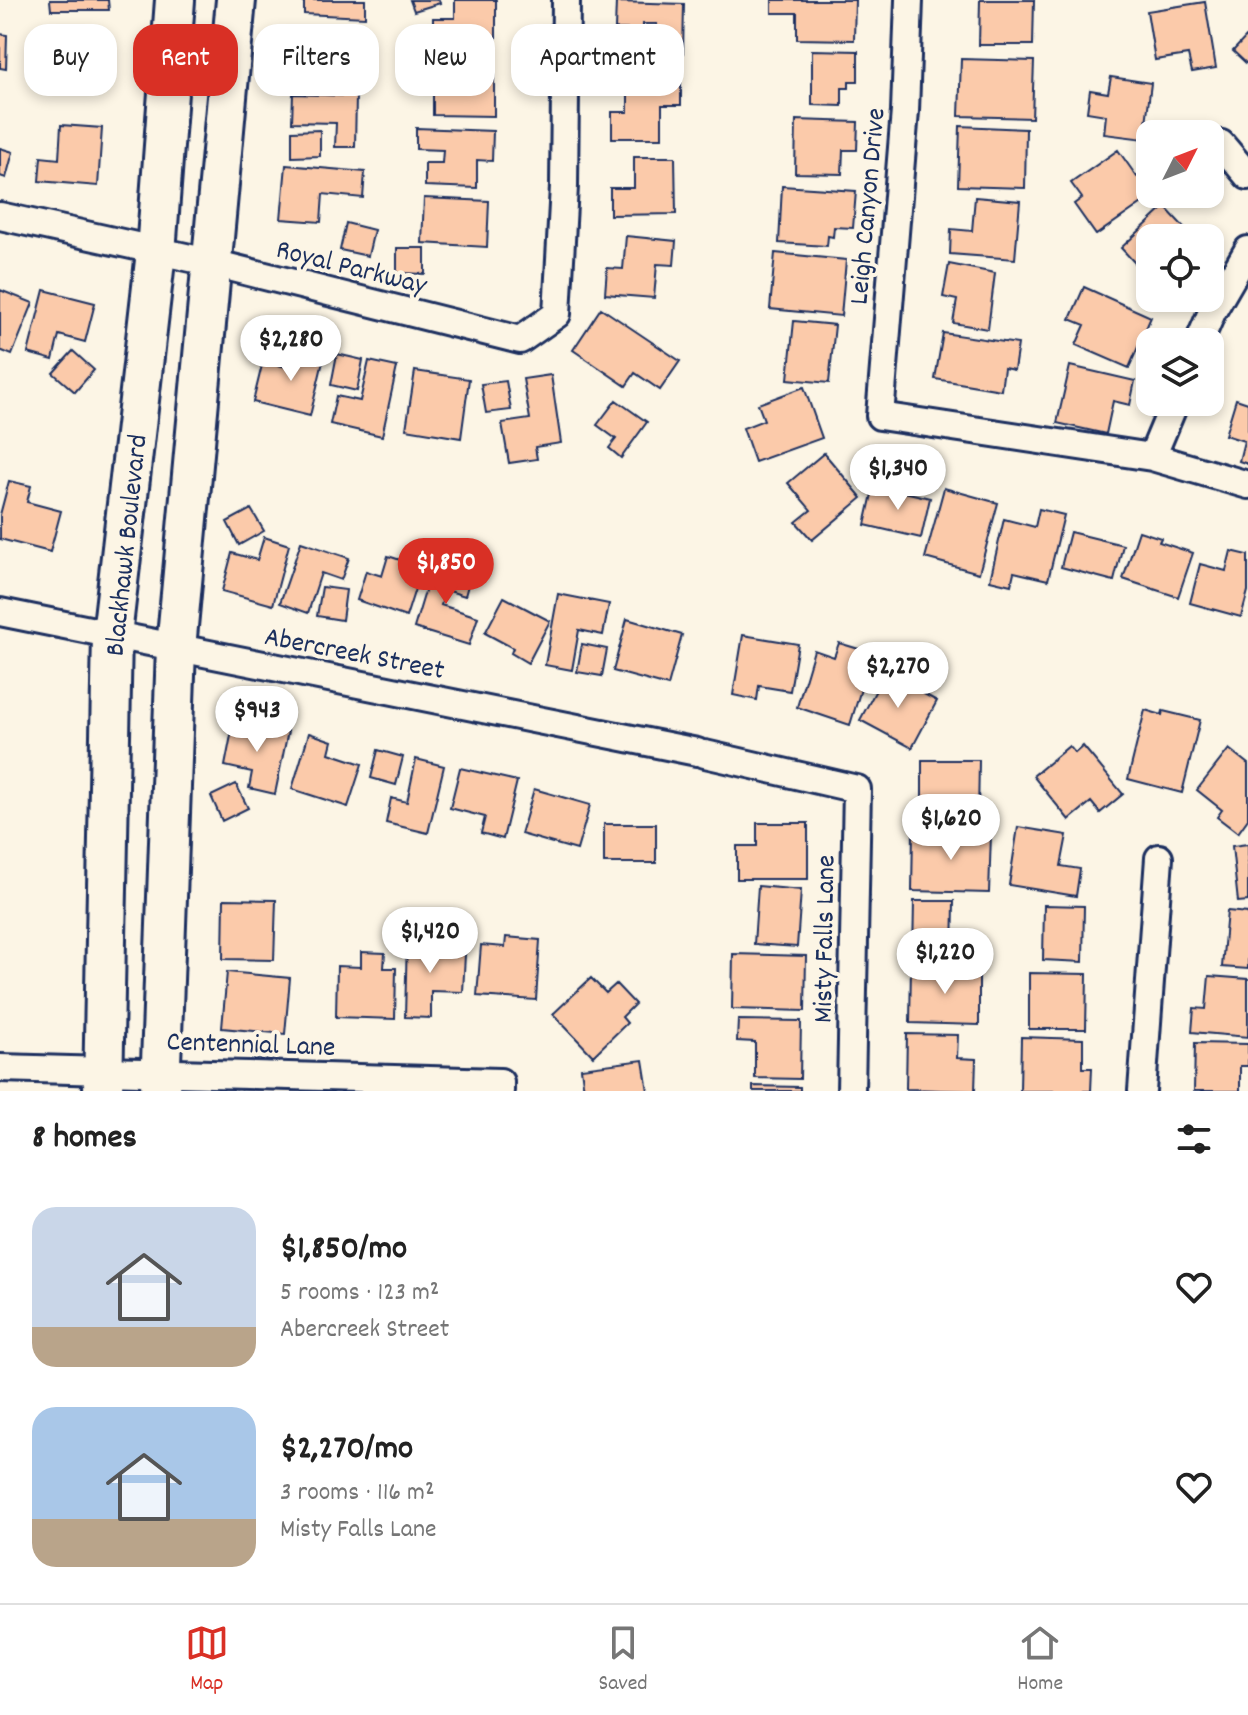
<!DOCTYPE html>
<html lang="en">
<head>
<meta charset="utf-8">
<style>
	body { margin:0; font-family:Dekko,sans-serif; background:#f2f2f2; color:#222; height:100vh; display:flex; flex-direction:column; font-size:30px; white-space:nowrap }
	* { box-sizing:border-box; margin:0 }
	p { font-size:26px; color:#767676 }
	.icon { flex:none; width:44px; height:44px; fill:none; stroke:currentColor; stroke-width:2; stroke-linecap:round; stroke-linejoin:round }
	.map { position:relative; height:1091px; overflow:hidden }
	.side { display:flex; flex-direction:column; background:#fff; flex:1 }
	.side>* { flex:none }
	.top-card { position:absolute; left:24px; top:24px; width:800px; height:72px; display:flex; gap:16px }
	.needle { width:52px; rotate:48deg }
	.buttons { position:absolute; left:1136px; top:120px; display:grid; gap:16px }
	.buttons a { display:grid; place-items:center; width:88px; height:88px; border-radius:16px; background:#fff; box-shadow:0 4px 12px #0003; font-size:40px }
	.price { position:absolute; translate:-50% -68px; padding:0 18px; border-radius:28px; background:#fff; color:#222; font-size:26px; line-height:52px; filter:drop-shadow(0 2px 4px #0008) }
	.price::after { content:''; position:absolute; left:50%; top:48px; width:24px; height:18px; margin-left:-12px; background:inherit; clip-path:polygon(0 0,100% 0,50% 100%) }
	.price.active { background:#d93025; color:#fff }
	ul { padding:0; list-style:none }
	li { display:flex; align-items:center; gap:24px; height:200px; padding:0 32px }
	li span { display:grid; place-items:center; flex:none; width:224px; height:160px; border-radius:24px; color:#555 }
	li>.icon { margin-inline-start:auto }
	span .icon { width:96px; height:96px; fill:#fffc; stroke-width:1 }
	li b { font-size:34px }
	h2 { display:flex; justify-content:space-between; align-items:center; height:96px; padding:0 32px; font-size:34px }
	.tag { padding:0 28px; border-radius:24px; background:#fff; box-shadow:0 4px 12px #0003; font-size:28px; line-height:72px }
	.tag.active { background:#d93025; color:#fff }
	.tabs { display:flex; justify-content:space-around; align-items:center; height:112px; border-top:2px solid #e0e0e0; background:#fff; font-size:22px; color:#767676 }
	.tabs a { display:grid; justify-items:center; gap:4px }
	.tabs .active { color:#d93025 }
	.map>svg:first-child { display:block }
</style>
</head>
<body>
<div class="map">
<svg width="1248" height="1091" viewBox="0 0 1248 1091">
	<rect width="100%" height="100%" fill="#fcf5e5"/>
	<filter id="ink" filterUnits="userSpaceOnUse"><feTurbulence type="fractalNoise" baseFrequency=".0125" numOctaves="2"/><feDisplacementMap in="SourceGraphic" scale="16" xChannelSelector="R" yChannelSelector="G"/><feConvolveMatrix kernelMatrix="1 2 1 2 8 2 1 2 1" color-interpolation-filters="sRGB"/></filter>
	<g filter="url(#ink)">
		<path fill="#fbcaaa" stroke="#1b2f5e" stroke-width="2" d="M 50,0 L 108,0 L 109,10 L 51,10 Z
			M 304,0 L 365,0 L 365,17 L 304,14 Z
			M 410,0 L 439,0 L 440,3 L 414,11 Z
			M 455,0 L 496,0 L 496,45 L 433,44 L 433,18 L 455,18 Z
			M 772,0 L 855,0 L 854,40 L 797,39 L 797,13 L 772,13 Z
			M 980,0 L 1034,0 L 1033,45 L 979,45 Z
			M 616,2 L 684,4 L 683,55 L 656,54 L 657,24 L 643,24 L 643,30 L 615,29 Z
			M 1205,2 L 1216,68 L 1192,72 L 1188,55 L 1155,60 L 1147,11 Z
			M 303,28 L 365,28 L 365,52 L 345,52 L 346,85 L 303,85 Z
			M 42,29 L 93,33 L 91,59 L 107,60 L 105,91 L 57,87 L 59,56 L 40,54 Z
			M 0,34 L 7,35 L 6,69 L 0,68 Z
			M 1248,35 L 1248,65 L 1233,51 Z
			M 643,41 L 644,68 L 615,69 L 614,42 Z
			M 812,50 L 858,51 L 858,81 L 849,81 L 849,88 L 842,88 L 842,106 L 812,105 Z
			M 452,56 L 494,56 L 494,116 L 433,115 L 433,91 L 452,91 Z
			M 961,59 L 1034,61 L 1032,118 L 959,116 Z
			M 1111,77 L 1151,83 L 1144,139 L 1104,134 L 1106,115 L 1087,112 L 1090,90 L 1108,93 Z
			M 628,81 L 681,81 L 681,105 L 662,105 L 662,138 L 612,138 L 612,112 L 628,112 Z
			M 293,94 L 356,96 L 355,147 L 335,147 L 336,123 L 292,122 Z
			M 796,120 L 858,122 L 857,150 L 843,150 L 842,174 L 795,173 Z
			M 61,125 L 102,128 L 98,186 L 39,181 L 41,157 L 59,159 Z
			M 960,126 L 1026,129 L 1025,188 L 958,186 Z
			M 416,128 L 493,131 L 492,161 L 477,160 L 477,188 L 425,186 L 425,163 L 442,163 L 443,150 L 416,149 Z
			M 320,130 L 320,156 L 292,157 L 292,131 Z
			M 0,148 L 13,152 L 6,178 L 0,176 Z
			M 1118,150 L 1137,177 L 1143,173 L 1150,183 L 1150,194 L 1155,194 L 1096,235 L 1074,204 L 1082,198 L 1071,183 Z
			M 634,157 L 675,157 L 676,214 L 610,215 L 610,188 L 634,188 Z
			M 286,165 L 365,172 L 363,198 L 323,194 L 321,222 L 281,219 Z
			M 782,186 L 856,191 L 853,228 L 834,227 L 833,237 L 828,236 L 827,246 L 779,243 Z
			M 975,197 L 1020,201 L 1015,259 L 950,254 L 951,229 L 972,231 Z
			M 424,198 L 489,201 L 487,247 L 422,243 Z
			M 1165,207 L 1194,238 L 1150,238 L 1150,258 L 1146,253 L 1135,263 L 1121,248 Z
			M 346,223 L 374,230 L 368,256 L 340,250 Z
			M 626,236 L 676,241 L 674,265 L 657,264 L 654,298 L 605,294 L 607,268 L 623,269 Z
			M 397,248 L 425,248 L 425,274 L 397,273 Z
			M 775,253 L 846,260 L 841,316 L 770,309 Z
			M 949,264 L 995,273 L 988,329 L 953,323 L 957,300 L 943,297 Z
			M 1084,287 L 1151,317 L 1129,368 L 1076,345 L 1085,325 L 1070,319 Z
			M 0,290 L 33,303 L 12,355 L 0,350 Z
			M 44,290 L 95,303 L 85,342 L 59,335 L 53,360 L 28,353 Z
			M 601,308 L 680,361 L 660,390 L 635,373 L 626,386 L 573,350 Z
			M 794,321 L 835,325 L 829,383 L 788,379 Z
			M 943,333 L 1018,344 L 1014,370 L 1004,368 L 1001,390 L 935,379 Z
			M 299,346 L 325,353 L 310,416 L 253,402 L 263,361 L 294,369 Z
			M 73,351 L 94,370 L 75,392 L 53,373 Z
			M 337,354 L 363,360 L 357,391 L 331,385 Z
			M 369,361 L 397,367 L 382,436 L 330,424 L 336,396 L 360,401 Z
			M 1070,366 L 1135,381 L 1130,405 L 1113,401 L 1106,434 L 1057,423 Z
			M 415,371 L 469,379 L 461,438 L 406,429 Z
			M 551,375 L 561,443 L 535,447 L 537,459 L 509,463 L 502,423 L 530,419 L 523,379 Z
			M 506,381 L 511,410 L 486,413 L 481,384 Z
			M 804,387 L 822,438 L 755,462 L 743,428 L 764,420 L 758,404 Z
			M 1236,399 L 1248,403 L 1248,464 L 1239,461 L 1244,441 L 1225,435 Z
			M 616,400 L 647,422 L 621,458 L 609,448 L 616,439 L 597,425 Z
			M 824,453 L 862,498 L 812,540 L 796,522 L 811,510 L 788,483 Z
			M 9,481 L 31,486 L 27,502 L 61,511 L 50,552 L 0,539 L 0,515 Z
			M 874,485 L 930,498 L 921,538 L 865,525 Z
			M 944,488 L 998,503 L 979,573 L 925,558 Z
			M 251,509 L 264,531 L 239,545 L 227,522 Z
			M 1039,509 L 1064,515 L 1048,580 L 1014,572 L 1011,585 L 990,580 L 1004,519 L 1035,527 Z
			M 1139,531 L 1161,538 L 1159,542 L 1193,553 L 1178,597 L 1123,579 Z
			M 1070,532 L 1123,545 L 1114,581 L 1061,567 Z
			M 264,537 L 289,545 L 273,605 L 222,591 L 232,553 L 257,560 Z
			M 301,542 L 349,558 L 341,580 L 321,573 L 308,613 L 280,603 Z
			M 1231,551 L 1248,555 L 1248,591 L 1241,617 L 1190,603 L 1200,564 L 1226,571 Z
			M 388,556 L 422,567 L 406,617 L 357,600 L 366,571 L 382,576 Z
			M 434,562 L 471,574 L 465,596 L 446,590 L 441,605 L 478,617 L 469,645 L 414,628 Z
			M 322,587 L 346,590 L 342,620 L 317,616 Z
			M 558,594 L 609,604 L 603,635 L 579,630 L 572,670 L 545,665 Z
			M 504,597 L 550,621 L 528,663 L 511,653 L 513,648 L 485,633 Z
			M 627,619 L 682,635 L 668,686 L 613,671 Z
			M 743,635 L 798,644 L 790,691 L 759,686 L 757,700 L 733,695 Z
			M 839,643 L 872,653 L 850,725 L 797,707 L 814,650 L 834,657 Z
			M 582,644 L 607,649 L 602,676 L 577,672 Z
			M 885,673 L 937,701 L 912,748 L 860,720 Z
			M 1145,710 L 1162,715 L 1163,711 L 1200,720 L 1182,793 L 1128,779 Z
			M 234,720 L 288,731 L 275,794 L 249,788 L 252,772 L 225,766 Z
			M 309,733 L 332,741 L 329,753 L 362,764 L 348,807 L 292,789 Z
			M 1069,746 L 1075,753 L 1083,746 L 1123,794 L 1100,813 L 1091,802 L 1069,820 L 1033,776 Z
			M 1229,749 L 1248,764 L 1248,819 L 1238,833 L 1217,817 L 1222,810 L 1197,790 Z
			M 378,750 L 403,757 L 396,785 L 371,778 Z
			M 416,759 L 444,766 L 428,833 L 386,823 L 391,798 L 407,802 Z
			M 922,760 L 979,760 L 978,817 L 922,816 Z
			M 460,768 L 517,781 L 503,839 L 481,833 L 485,817 L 450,808 Z
			M 236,784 L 248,808 L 222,821 L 211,796 Z
			M 534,789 L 590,805 L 577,850 L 521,834 Z
			M 757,823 L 808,823 L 808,879 L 737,879 L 737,846 L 757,846 Z
			M 604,824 L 656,824 L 656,863 L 604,863 Z
			M 1018,827 L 1067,835 L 1061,866 L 1080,869 L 1076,896 L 1009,885 Z
			M 913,832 L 991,834 L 989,893 L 912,891 Z
			M 1248,844 L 1248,901 L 1238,902 L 1232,846 Z
			M 758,886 L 801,890 L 797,947 L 754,944 Z
			M 224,899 L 276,900 L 274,960 L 223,959 Z
			M 914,901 L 954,901 L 953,958 L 913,957 Z
			M 1044,905 L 1084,906 L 1083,962 L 1043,960 Z
			M 1227,911 L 1248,913 L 1248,969 L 1222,967 Z
			M 407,937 L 439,938 L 438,953 L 465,954 L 463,992 L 431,991 L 431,1018 L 405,1017 Z
			M 506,937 L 540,940 L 536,1000 L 477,996 L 481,945 L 505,947 Z
			M 361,952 L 385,953 L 384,968 L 396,968 L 395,1019 L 336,1017 L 337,966 L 361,967 Z
			M 733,954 L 806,956 L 805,1011 L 732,1009 Z
			M 911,967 L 979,969 L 979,1025 L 910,1023 Z
			M 227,972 L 290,978 L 285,1034 L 222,1028 Z
			M 1029,973 L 1087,974 L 1086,1029 L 1029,1029 Z
			M 1209,976 L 1248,979 L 1248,1037 L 1192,1032 L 1194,1008 L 1206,1009 Z
			M 591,978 L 606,993 L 616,984 L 635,1004 L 622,1017 L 627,1023 L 593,1056 L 553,1014 Z
			M 738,1020 L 801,1021 L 800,1079 L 755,1078 L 755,1042 L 737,1041 Z
			M 907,1034 L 958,1035 L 957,1058 L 976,1059 L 975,1091 L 906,1089 Z
			M 1021,1037 L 1083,1039 L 1083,1068 L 1092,1068 L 1091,1091 L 1020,1091 Z
			M 1195,1043 L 1248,1044 L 1248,1066 L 1240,1066 L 1240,1091 L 1194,1091 Z
			M 643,1060 L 648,1091 L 584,1091 L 581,1068 Z
			M 753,1086 L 800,1087 L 800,1091 L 753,1091 Z"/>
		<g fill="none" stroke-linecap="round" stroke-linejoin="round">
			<g stroke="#1b2f5e" stroke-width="32">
				<path id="street" d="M 909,0 L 905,111 L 880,416 L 1152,457 L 1248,485
					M 1221,144 L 1248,176
					M 0,216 L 213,263 L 520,340 L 557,314 L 564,186 L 566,0
					M 1199,342 L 1212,312 L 1248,250
					M 1152,457 L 1175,402
					M 0,612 L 697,752
					M 705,754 L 857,789 L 851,1091
					M 0,1068 L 500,1082 L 500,1091
					M 1142,1091 L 1159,858"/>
			</g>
			<g stroke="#1b2f5e" stroke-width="44">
				<path id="secondary" d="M 103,1091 L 112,635 L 156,252 L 175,0
					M 160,1091 L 176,648 L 236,0"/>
			</g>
			<use href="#street" stroke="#fcf5e5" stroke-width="26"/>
			<use href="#secondary" stroke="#fcf5e5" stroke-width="38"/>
		</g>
	</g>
	<g text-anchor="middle" stroke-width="8" stroke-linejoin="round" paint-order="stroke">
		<g font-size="28" fill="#1b2f5e" stroke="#fcf5e5">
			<text transform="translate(865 206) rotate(-85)" y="10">Leigh Canyon Drive</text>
			<text transform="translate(352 265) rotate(14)" y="10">Royal Parkway</text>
			<text transform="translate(124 545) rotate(-84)" y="10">Blackhawk Boulevard</text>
			<text transform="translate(355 651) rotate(11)" y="10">Abercreek Street</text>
			<text transform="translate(822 939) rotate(-89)" y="10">Misty Falls Lane</text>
			<text transform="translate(251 1042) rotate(2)" y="10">Centennial Lane</text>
		</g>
	</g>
</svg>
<div class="buttons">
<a><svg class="needle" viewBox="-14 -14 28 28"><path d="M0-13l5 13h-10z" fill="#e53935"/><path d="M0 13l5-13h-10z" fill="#767676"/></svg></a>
<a><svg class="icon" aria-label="locate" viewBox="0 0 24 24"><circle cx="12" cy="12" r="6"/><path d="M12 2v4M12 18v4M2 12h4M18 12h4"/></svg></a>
<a><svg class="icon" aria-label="layers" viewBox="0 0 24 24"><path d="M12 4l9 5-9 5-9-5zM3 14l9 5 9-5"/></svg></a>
</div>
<b class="price" style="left:291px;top:383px">$2,280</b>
<b class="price" style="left:898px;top:512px">$1,340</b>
<b class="price active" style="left:446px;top:606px">$1,850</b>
<b class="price" style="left:898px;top:710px">$2,270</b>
<b class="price" style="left:257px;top:754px">$943</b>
<b class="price" style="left:951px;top:862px">$1,620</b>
<b class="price" style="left:430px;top:975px">$1,420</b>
<b class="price" style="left:945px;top:996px">$1,220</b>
<div class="top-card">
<a class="tag">Buy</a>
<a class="tag active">Rent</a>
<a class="tag">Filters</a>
<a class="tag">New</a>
<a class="tag">Apartment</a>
</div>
</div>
<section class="side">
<h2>8 homes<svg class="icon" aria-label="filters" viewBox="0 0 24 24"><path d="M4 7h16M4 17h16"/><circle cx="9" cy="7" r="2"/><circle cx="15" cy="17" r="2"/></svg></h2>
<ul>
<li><span style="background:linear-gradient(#c9d6e8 75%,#b9a48a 0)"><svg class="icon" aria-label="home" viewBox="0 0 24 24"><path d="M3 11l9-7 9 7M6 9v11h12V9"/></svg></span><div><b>$1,850/mo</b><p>5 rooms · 123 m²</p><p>Abercreek Street</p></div><svg class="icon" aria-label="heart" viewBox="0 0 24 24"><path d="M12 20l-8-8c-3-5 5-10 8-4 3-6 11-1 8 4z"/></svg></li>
<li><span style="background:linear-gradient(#a9c7e8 70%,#b9a48a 0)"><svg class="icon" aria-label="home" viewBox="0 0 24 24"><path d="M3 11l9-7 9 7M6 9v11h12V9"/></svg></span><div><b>$2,270/mo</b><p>3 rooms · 116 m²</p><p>Misty Falls Lane</p></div><svg class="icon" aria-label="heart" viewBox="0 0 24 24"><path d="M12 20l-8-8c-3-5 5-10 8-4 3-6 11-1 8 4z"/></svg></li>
</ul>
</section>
<nav class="tabs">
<a class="active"><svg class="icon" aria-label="map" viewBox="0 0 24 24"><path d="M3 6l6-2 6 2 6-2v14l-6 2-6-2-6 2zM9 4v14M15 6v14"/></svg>Map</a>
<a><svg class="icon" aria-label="saved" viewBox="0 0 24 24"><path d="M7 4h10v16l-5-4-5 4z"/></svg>Saved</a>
<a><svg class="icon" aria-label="home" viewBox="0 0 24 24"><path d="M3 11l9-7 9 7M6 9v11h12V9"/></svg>Home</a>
</nav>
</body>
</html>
